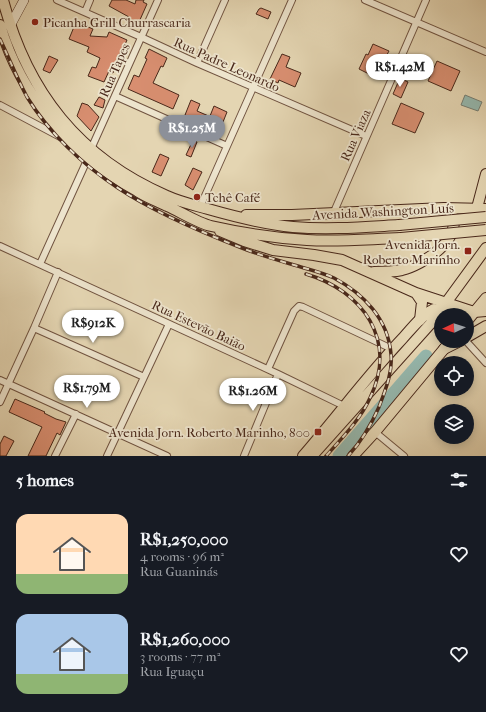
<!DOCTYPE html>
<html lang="en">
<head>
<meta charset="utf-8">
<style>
	body { margin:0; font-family:"IM FELL French Canon",serif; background:#20242c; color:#f1f3f6; height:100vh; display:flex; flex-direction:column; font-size:15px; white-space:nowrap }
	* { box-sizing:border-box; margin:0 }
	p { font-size:13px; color:#9ea1a6 }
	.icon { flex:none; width:22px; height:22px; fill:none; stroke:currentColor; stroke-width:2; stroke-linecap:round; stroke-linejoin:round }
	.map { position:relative; height:456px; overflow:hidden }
	.drawer { display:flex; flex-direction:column; background:#171b24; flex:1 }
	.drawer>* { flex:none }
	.needle { width:26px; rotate:266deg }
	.buttons { position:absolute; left:434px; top:308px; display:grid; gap:8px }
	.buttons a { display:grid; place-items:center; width:40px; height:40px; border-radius:50%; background:#171b24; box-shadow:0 2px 10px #0003; font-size:20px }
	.price { position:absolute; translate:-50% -34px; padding:0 9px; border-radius:14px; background:#fff; color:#222; font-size:13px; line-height:26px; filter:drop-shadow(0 1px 2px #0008) }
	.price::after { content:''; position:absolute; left:50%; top:24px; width:12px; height:9px; margin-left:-6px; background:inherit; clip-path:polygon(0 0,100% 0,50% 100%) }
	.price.selected { background:#8c9099; color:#fff }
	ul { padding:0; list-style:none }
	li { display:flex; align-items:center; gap:12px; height:100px; padding:0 16px }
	li span { display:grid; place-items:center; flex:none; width:112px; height:80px; border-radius:12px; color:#555 }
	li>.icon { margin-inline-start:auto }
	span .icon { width:48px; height:48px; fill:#fffc; stroke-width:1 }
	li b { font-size:17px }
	h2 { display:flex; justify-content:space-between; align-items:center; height:48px; padding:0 16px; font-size:17px }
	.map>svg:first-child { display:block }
</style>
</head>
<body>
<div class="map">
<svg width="486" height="456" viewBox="0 0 486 456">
	<rect width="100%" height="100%" fill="#e4d5b2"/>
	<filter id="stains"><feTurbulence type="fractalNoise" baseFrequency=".005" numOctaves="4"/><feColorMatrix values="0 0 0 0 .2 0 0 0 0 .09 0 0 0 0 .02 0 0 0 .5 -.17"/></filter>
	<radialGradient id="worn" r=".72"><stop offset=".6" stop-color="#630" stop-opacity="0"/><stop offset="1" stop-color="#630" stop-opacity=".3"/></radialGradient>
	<path fill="#95b8ae" stroke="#777e73" d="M 465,95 L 482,102 L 478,111 L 461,105 Z"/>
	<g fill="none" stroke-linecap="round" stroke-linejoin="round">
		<path stroke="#95b8ae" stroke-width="13" d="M 339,456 L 426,356"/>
	</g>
	<path fill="#d88e70" stroke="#49281a" d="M 112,0 L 126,0 L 135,4 L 136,0 L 144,0 L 143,2 L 147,4 L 139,22 L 136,21 L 135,24 L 127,21 L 129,17 L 109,6 Z
		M 261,8 L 271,12 L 268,19 L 256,14 L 259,9 Z
		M 76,22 L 93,29 L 90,36 L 107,37 L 109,32 L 127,40 L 123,49 L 122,48 L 113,73 L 109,71 L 104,82 L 88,76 L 92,67 L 96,68 L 100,58 L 87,52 L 89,47 L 69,39 Z
		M 373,44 L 389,51 L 384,60 L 383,59 L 379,68 L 375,66 L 371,75 L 359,69 L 366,54 L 368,55 Z
		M 149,49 L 167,58 L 163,67 L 161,66 L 153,83 L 179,95 L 173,109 L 128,89 L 134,75 L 139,77 L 147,59 L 145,58 Z
		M 282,54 L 290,57 L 286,67 L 301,73 L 295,87 L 279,80 L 278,83 L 270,79 Z
		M 49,56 L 58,60 L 50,73 L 43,70 Z
		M 437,61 L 460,71 L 451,91 L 428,81 Z
		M 400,78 L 408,82 L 401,98 L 393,94 Z
		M 99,97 L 105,100 L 103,108 L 94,105 Z
		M 191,100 L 200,104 L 197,111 L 211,117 L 207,125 L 185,115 Z
		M 82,103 L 88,105 L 99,117 L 91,131 L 77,116 Z
		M 401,103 L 424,113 L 415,133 L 392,124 Z
		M 214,106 L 227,112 L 223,122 L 210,116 Z
		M 193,140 L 197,142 L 191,157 L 186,155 Z
		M 160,154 L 169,158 L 161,176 L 152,172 Z
		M 193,168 L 202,172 L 193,190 L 185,185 Z
		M 15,399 L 45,412 L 44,413 L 56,419 L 66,422 L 60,435 L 57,433 L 46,456 L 28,456 L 42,427 L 9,412 Z
		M 4,436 L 14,441 L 6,456 L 0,456 L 0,444 Z"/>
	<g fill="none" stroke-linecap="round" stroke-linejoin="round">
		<g stroke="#705340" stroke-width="8">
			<path id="minor" d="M 57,0 L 141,37 L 197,63 L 366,136
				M 365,0 L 486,52
				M 85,12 L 90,0
				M 197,63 L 225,0
				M 115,96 L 227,146
				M 0,105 L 64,139
				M 91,149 L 158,0
				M 200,207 L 292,0
				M 333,214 L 426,0
				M 0,246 L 278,374 L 344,406
				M 40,264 L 88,158
				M 34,328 L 144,377
				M 466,341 L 486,363
				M 268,369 L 294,311 L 299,306 L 303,307 L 392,349
				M 0,380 L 167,456
				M 0,402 L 34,328 L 58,272
				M 375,432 L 404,456
				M 55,456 L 76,414
				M 107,456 L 169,324
				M 244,456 L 278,374"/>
		</g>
		<g stroke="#49281a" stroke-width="10">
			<path id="secondary" d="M 10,26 L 24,0"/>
		</g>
		<g stroke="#49281a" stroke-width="12">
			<path id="primary" d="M 467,321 L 486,298
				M 303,456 C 337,417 367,376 403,338 C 412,328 422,315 434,309 L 441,311
				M 312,456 L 432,322 L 486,248
				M 353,456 L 375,432 L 449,343"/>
		</g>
		<g stroke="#49281a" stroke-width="12">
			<path id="trunk" d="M 3,0 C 27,92 79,158 167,196 C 180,202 194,205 208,209 C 236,217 264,224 293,227 C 329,230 364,227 399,225
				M 0,25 C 21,97 72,155 137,191 C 146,197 157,201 167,206 C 179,211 198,223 211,226 C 242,233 275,238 307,240 C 338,242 369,239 401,238
				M 477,208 L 486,174
				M 246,215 L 292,215 L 444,208 L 486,209
				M 220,231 L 244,241 L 273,250 L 314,255 L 342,260 L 416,293 L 474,312 L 486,311
				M 374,272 C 383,272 392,272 402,270 C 422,265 465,239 451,213
				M 416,293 L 422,302 L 420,320
				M 467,337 L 486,326
				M 444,349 L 460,341"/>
		</g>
		<use href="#minor" stroke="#ede4cd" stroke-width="6"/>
		<use href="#secondary" stroke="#ede4cd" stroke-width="9"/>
		<use href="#primary" stroke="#e4d5b2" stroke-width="10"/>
		<use href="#trunk" stroke="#e4d5b2" stroke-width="10"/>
		<g stroke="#49281a" stroke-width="3.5">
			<path id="rail" d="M 0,39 C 9,58 17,78 27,97 C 49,133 83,165 118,188 C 154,212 201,232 242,248 C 259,255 277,260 294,265 C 307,269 321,272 334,278 C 364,294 388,319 391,354 C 393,372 385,391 379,407 C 371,425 361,442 348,456
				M 306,274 C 363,291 398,340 370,398 C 360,420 342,438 326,456"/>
		</g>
		<use href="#rail" stroke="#ede4cd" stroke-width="2" stroke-dasharray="6" stroke-linecap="butt"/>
		<g stroke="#49281a" stroke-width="12" stroke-linecap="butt">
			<path id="trunk-bridge" d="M 399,225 L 486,217
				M 401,238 L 486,230"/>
		</g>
		<use href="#trunk-bridge" stroke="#e4d5b2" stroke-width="10"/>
	</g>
	<g fill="#8f2418" stroke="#ede4cd" stroke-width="1.5">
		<circle cx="35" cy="22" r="4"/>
		<circle cx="197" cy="197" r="4"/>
		<rect x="464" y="247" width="8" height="8" rx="2"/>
		<rect x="314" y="428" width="8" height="8" rx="2"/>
	</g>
	<g text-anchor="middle" stroke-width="3.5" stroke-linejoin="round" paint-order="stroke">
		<g font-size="13" fill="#49281a" stroke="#ede4cd" text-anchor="start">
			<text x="43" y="27">Picanha Grill Churrascaria</text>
			<text x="205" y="202">Tchê Café</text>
			<text x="460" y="249" text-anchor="end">Avenida Jorn.<tspan x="460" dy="15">Roberto Marinho</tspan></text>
			<text x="310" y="437" text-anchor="end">Avenida Jorn. Roberto Marinho, 800</text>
		</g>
		<g font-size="13" fill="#49281a" stroke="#ede4cd">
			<text transform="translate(227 64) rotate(24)" y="5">Rua Padre Leonardo</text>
			<text transform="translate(114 70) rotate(-66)" y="5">Rua Tapes</text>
			<text transform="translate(355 135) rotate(-66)" y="5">Rua Viaza</text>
			<text transform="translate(383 211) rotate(-3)" y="5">Avenida Washington Luís</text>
			<text transform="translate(199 325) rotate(25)" y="5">Rua Estevão Baião</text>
		</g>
	</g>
	<rect width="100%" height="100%" filter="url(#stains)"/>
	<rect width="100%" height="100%" fill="url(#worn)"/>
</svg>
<div class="buttons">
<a><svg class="needle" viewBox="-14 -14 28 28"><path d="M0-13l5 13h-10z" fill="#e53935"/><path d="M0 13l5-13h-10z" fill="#9ea1a6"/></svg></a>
<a><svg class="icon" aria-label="locate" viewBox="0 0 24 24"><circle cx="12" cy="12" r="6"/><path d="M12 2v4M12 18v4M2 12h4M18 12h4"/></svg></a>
<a><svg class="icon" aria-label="layers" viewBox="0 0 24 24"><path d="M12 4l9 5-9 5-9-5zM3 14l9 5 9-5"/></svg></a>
</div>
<b class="price" style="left:400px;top:88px">R$1.42M</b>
<b class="price selected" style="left:192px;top:149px">R$1.25M</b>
<b class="price" style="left:93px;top:344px">R$912K</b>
<b class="price" style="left:87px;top:409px">R$1.79M</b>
<b class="price" style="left:253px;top:412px">R$1.26M</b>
</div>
<section class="drawer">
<h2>5 homes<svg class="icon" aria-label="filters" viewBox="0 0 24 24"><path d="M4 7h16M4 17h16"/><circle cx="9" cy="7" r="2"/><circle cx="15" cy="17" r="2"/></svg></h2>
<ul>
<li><span style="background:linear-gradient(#ffd9b3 75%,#8fb573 0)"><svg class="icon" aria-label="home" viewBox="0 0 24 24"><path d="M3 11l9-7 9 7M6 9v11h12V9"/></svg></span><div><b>R$1,250,000</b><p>4 rooms · 96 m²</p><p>Rua Guaninás</p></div><svg class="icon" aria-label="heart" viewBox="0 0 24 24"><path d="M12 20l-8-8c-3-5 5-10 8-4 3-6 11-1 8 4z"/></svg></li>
<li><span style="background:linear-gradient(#a9c7e8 75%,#8fb573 0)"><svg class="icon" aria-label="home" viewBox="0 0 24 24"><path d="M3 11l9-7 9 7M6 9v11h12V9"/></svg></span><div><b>R$1,260,000</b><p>3 rooms · 77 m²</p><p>Rua Iguaçu</p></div><svg class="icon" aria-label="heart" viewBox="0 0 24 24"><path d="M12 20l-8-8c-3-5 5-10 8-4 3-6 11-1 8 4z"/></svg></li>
</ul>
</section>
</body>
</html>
